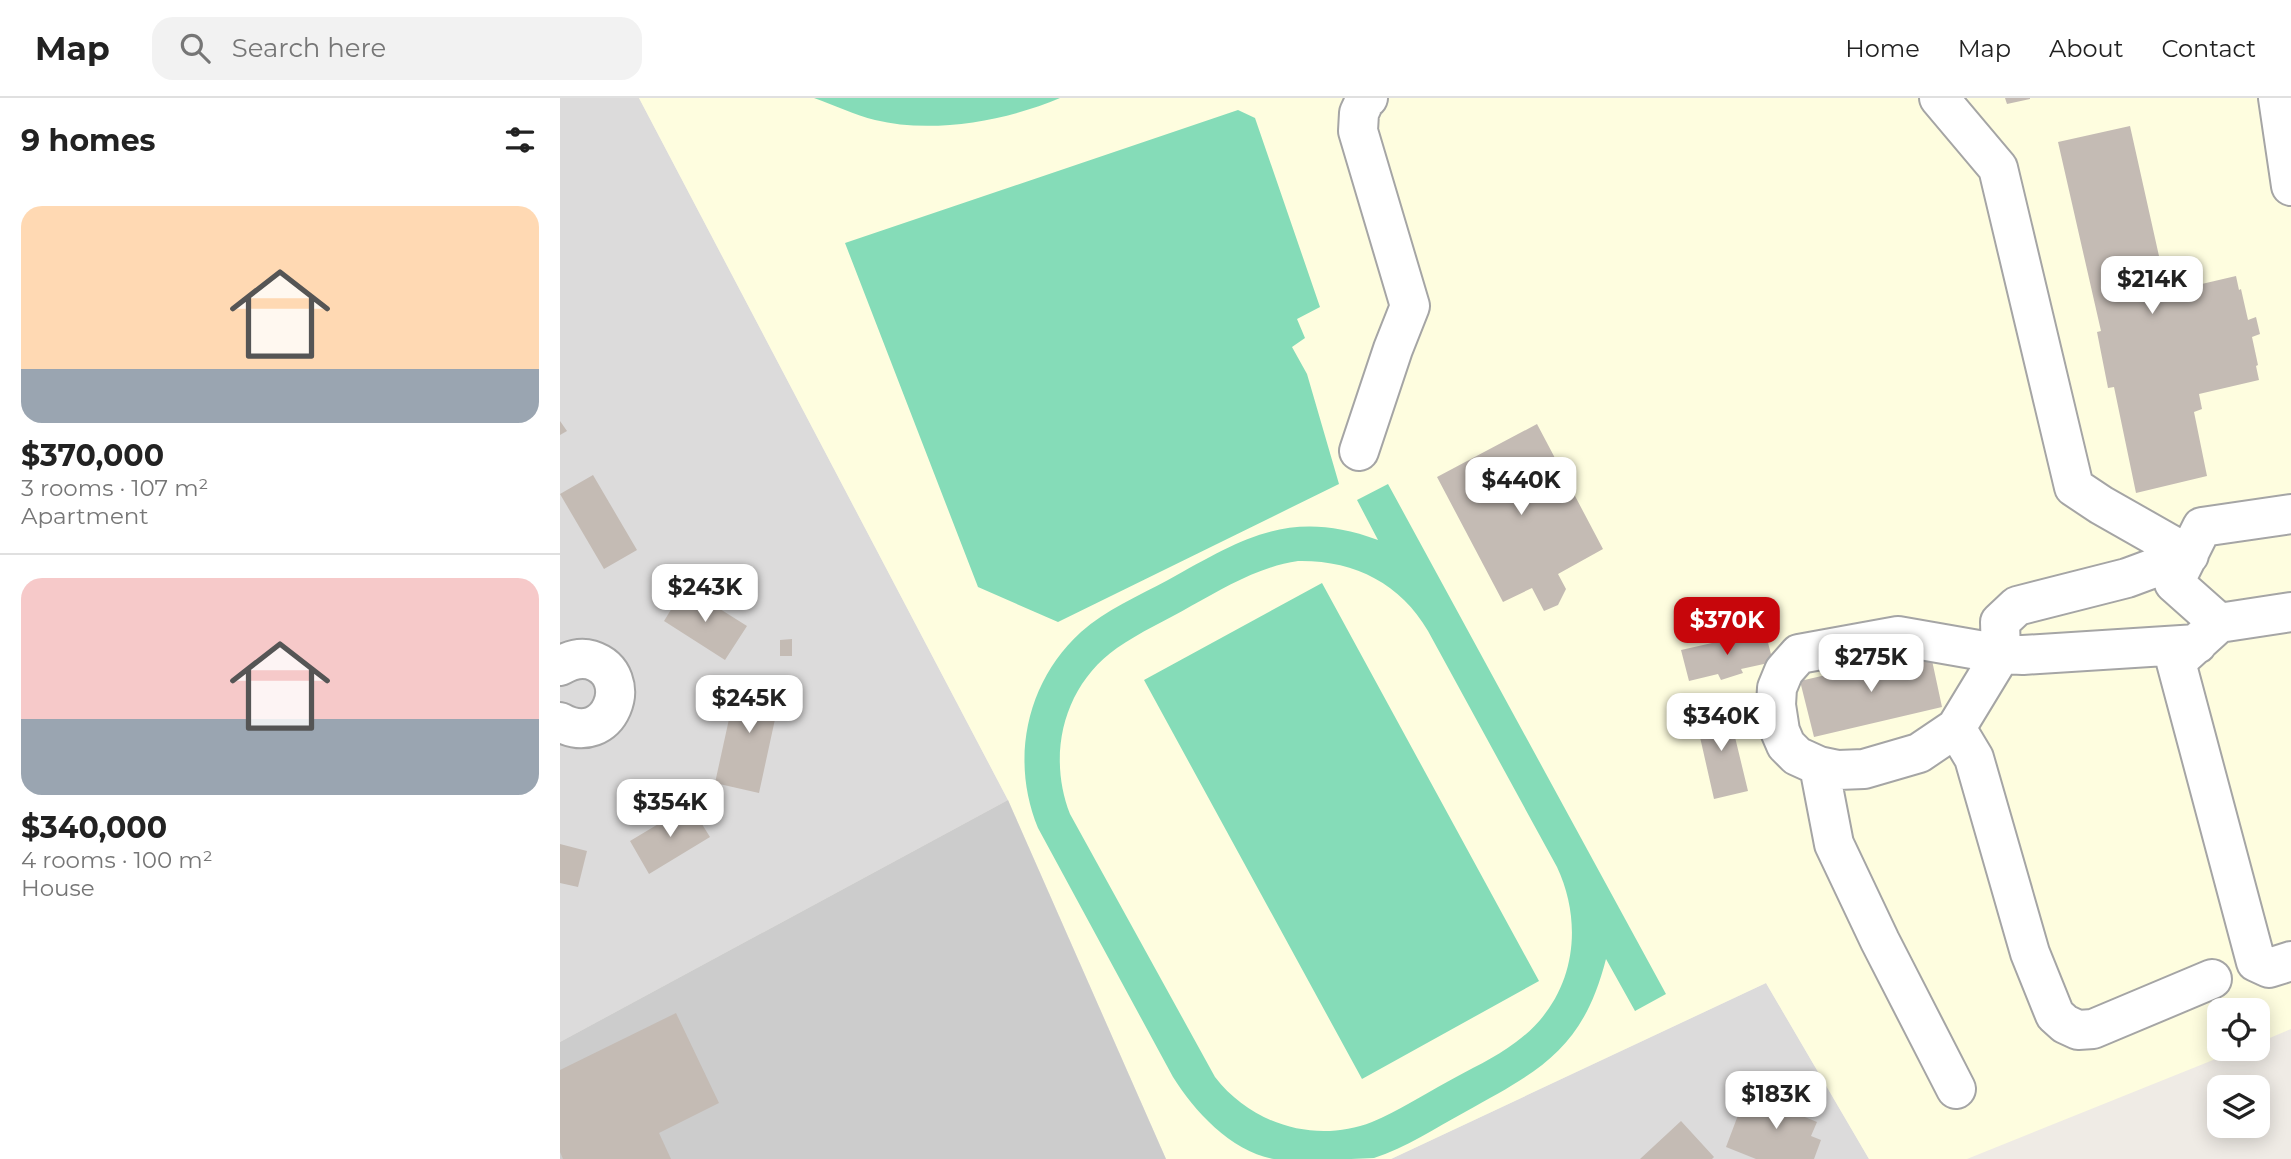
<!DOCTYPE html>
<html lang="en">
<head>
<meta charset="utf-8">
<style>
	body { margin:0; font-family:Montserrat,sans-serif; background:#f2f2f2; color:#222; height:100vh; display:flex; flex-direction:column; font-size:26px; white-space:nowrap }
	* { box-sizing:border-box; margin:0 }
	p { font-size:23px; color:#767676 }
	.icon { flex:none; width:38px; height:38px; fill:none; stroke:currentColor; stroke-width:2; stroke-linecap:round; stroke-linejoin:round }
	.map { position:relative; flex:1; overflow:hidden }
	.panel { display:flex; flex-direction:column; background:#fff; width:560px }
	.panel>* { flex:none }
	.buttons { position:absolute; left:1647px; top:900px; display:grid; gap:14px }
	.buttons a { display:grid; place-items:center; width:63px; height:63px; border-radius:14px; background:#fff; box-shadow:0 4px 18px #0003; font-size:35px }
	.price { position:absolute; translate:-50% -60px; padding:0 16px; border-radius:14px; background:#fff; color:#222; font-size:23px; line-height:46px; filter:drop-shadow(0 2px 4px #0008) }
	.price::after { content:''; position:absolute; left:50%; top:42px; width:21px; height:16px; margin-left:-10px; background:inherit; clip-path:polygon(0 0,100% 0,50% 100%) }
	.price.active { background:#c7060b; color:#fff }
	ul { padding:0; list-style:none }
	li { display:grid; align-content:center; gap:14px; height:371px; padding:0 21px }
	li+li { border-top:2px solid #e0e0e0 }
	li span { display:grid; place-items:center; height:217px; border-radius:21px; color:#555 }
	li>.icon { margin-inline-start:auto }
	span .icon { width:126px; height:126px; fill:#fffc; stroke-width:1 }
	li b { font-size:30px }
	h2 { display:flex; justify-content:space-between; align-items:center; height:84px; padding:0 21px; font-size:30px }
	header { display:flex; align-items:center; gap:42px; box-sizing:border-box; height:98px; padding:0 35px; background:#fff; border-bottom:2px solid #e0e0e0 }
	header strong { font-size:33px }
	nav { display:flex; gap:38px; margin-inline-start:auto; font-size:24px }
	.search { width:490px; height:63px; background:#f2f2f2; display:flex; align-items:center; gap:18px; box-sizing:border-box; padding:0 24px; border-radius:21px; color:#767676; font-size:26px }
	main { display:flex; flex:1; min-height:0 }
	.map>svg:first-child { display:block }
</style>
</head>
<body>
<header>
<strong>Map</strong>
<div class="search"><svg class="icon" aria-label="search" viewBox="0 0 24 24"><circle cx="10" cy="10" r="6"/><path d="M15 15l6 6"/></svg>Search here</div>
<nav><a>Home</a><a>Map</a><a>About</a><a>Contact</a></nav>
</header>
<main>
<section class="panel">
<h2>9 homes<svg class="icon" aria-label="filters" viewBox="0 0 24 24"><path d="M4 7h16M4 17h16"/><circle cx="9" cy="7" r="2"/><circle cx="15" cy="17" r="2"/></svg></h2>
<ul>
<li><span style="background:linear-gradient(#ffd9b3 75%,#9aa5b1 0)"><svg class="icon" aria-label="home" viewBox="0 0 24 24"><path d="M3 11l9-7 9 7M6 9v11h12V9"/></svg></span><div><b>$370,000</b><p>3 rooms · 107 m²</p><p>Apartment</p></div></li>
<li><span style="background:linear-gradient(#f6c9c9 65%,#9aa5b1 0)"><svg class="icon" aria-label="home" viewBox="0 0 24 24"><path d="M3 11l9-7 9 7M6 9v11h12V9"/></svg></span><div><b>$340,000</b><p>4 rooms · 100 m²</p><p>House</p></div></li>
</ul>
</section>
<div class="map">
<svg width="1731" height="1061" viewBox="0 0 1731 1061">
	<rect width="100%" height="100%" fill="#efebe5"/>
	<path fill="#dcdbdb" d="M 0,0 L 79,0 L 448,702 L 0,944 Z
		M 1206,885 L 1309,1061 L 831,1061 Z"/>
	<path fill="#fefddf" d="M 79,0 L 1731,0 L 1731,931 L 1698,945 L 1698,912 L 1659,912 L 1659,950 L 1683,950 L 1407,1061 L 1309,1061 L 1206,885 L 831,1061 L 606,1061 L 448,702 Z"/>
	<path fill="#ccc" d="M 448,702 L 606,1061 L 0,1061 L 0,944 Z"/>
	<path fill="#85dcb8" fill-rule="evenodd" d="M 254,0 L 500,0 C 446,23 372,36 315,22 C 295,17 274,7 254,0 Z
		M 678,12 L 695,20 L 760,209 L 737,221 L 745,240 L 732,249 L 747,276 L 779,386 L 498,524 L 418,489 L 285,145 Z
		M 828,386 L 1106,896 L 1075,913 L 1046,861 C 1023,951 981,972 905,1014 C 875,1030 846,1050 814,1060 C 800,1061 782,1061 767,1061 C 750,1061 730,1061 714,1061 C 672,1054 634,1013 613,979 L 478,730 C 450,662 466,584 521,534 C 546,512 578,498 608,482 C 684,440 730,410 818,442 L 797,402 ZM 738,463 C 794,462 840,485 868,533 L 997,769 C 1026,831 1013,903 956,944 C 935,960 910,971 887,984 C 863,997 838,1013 812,1024 C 756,1046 692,1027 655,979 L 510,716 C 487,657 503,588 557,550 C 580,534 607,522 631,508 C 666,489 698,469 738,463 Z
		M 762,485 L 979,883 L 802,981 L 584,582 Z"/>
	<path fill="#c4bbb4" d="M 1445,0 L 1470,0 L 1470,1 L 1447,6 Z
		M 1570,28 L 1603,176 L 1612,176 L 1616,192 L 1676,178 L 1679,192 L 1681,191 L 1688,222 L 1696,219 L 1700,236 L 1692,239 L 1698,267 L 1696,268 L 1699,282 L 1639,296 L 1642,311 L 1634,314 L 1647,378 L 1576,395 L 1554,289 L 1548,290 L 1537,234 L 1541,233 L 1498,44 Z
		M 0,323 L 7,333 L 0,337 Z
		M 977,326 L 1043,451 L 998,476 L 1006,491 L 998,507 L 984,513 L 972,490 L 943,504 L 877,379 Z
		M 33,377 L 77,452 L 44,471 L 0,396 Z
		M 125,489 L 187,528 L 165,562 L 104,523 Z
		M 1205,533 L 1213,564 L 1181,571 L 1183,575 L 1161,582 L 1158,576 L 1129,583 L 1121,552 Z
		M 232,541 L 232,558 L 220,558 L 220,542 Z
		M 1370,553 L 1382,609 L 1254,639 L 1240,583 Z
		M 178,580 L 222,589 L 199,695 L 155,685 Z
		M 1168,610 L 1188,693 L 1154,701 L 1135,617 Z
		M 130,707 L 150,739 L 89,776 L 70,743 Z
		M 0,746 L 27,753 L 18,789 L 0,785 Z
		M 116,915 L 159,1005 L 99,1035 L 111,1061 L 3,1061 L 0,1054 L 0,972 Z
		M 1229,987 L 1248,995 L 1240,1017 L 1257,1024 L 1251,1038 L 1261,1042 L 1254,1061 L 1196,1061 L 1166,1049 L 1180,1012 L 1197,1018 L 1203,1003 L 1220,1009 Z
		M 1121,1023 L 1154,1059 L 1152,1061 L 1080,1061 Z"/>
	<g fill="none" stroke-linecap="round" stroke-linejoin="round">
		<g stroke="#a5a5a5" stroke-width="42">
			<path id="minor" d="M 1379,0 L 1438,70 L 1514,389 L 1541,407 L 1629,457
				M 1718,0 L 1731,88
				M 799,353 L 833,251 L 850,208 L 798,33 L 799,15 L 805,2 L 808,0
				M 1731,416 L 1642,429 L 1614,485 L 1659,525 L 1731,514
				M 1629,457 L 1567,480 L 1457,508 L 1440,524 L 1441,556 L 1396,630 L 1359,655 L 1304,671 L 1278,672 L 1259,668 L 1237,658 L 1226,647 L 1220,633 L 1216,607 L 1217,590 L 1224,573 L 1239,556 L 1338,538 L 1441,556 L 1463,557 L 1637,546
				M 1659,525 L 1616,564 L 1696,864 L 1709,870 L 1731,863
				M 0,568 C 10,562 20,559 31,562 C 78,577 50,652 0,624
				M 1396,630 L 1414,660 L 1470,855 L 1495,917 L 1505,926 L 1518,932 L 1533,931 L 1652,881
				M 1259,668 L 1274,746 L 1320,843 L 1396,991"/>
		</g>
		<use href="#minor" stroke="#fff" stroke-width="38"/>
	</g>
</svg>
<div class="buttons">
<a><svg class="icon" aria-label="locate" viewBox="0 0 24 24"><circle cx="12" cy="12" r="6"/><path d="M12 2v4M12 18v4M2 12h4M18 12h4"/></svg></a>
<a><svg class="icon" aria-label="layers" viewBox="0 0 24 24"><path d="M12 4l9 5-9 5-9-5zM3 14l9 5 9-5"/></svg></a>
</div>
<b class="price" style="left:1592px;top:218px">$214K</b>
<b class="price" style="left:961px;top:419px">$440K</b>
<b class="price" style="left:145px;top:526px">$243K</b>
<b class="price active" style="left:1167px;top:559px">$370K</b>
<b class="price" style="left:1311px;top:596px">$275K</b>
<b class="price" style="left:189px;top:637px">$245K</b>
<b class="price" style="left:1161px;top:655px">$340K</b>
<b class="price" style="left:110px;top:741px">$354K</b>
<b class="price" style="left:1216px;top:1033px">$183K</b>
</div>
</main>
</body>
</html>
